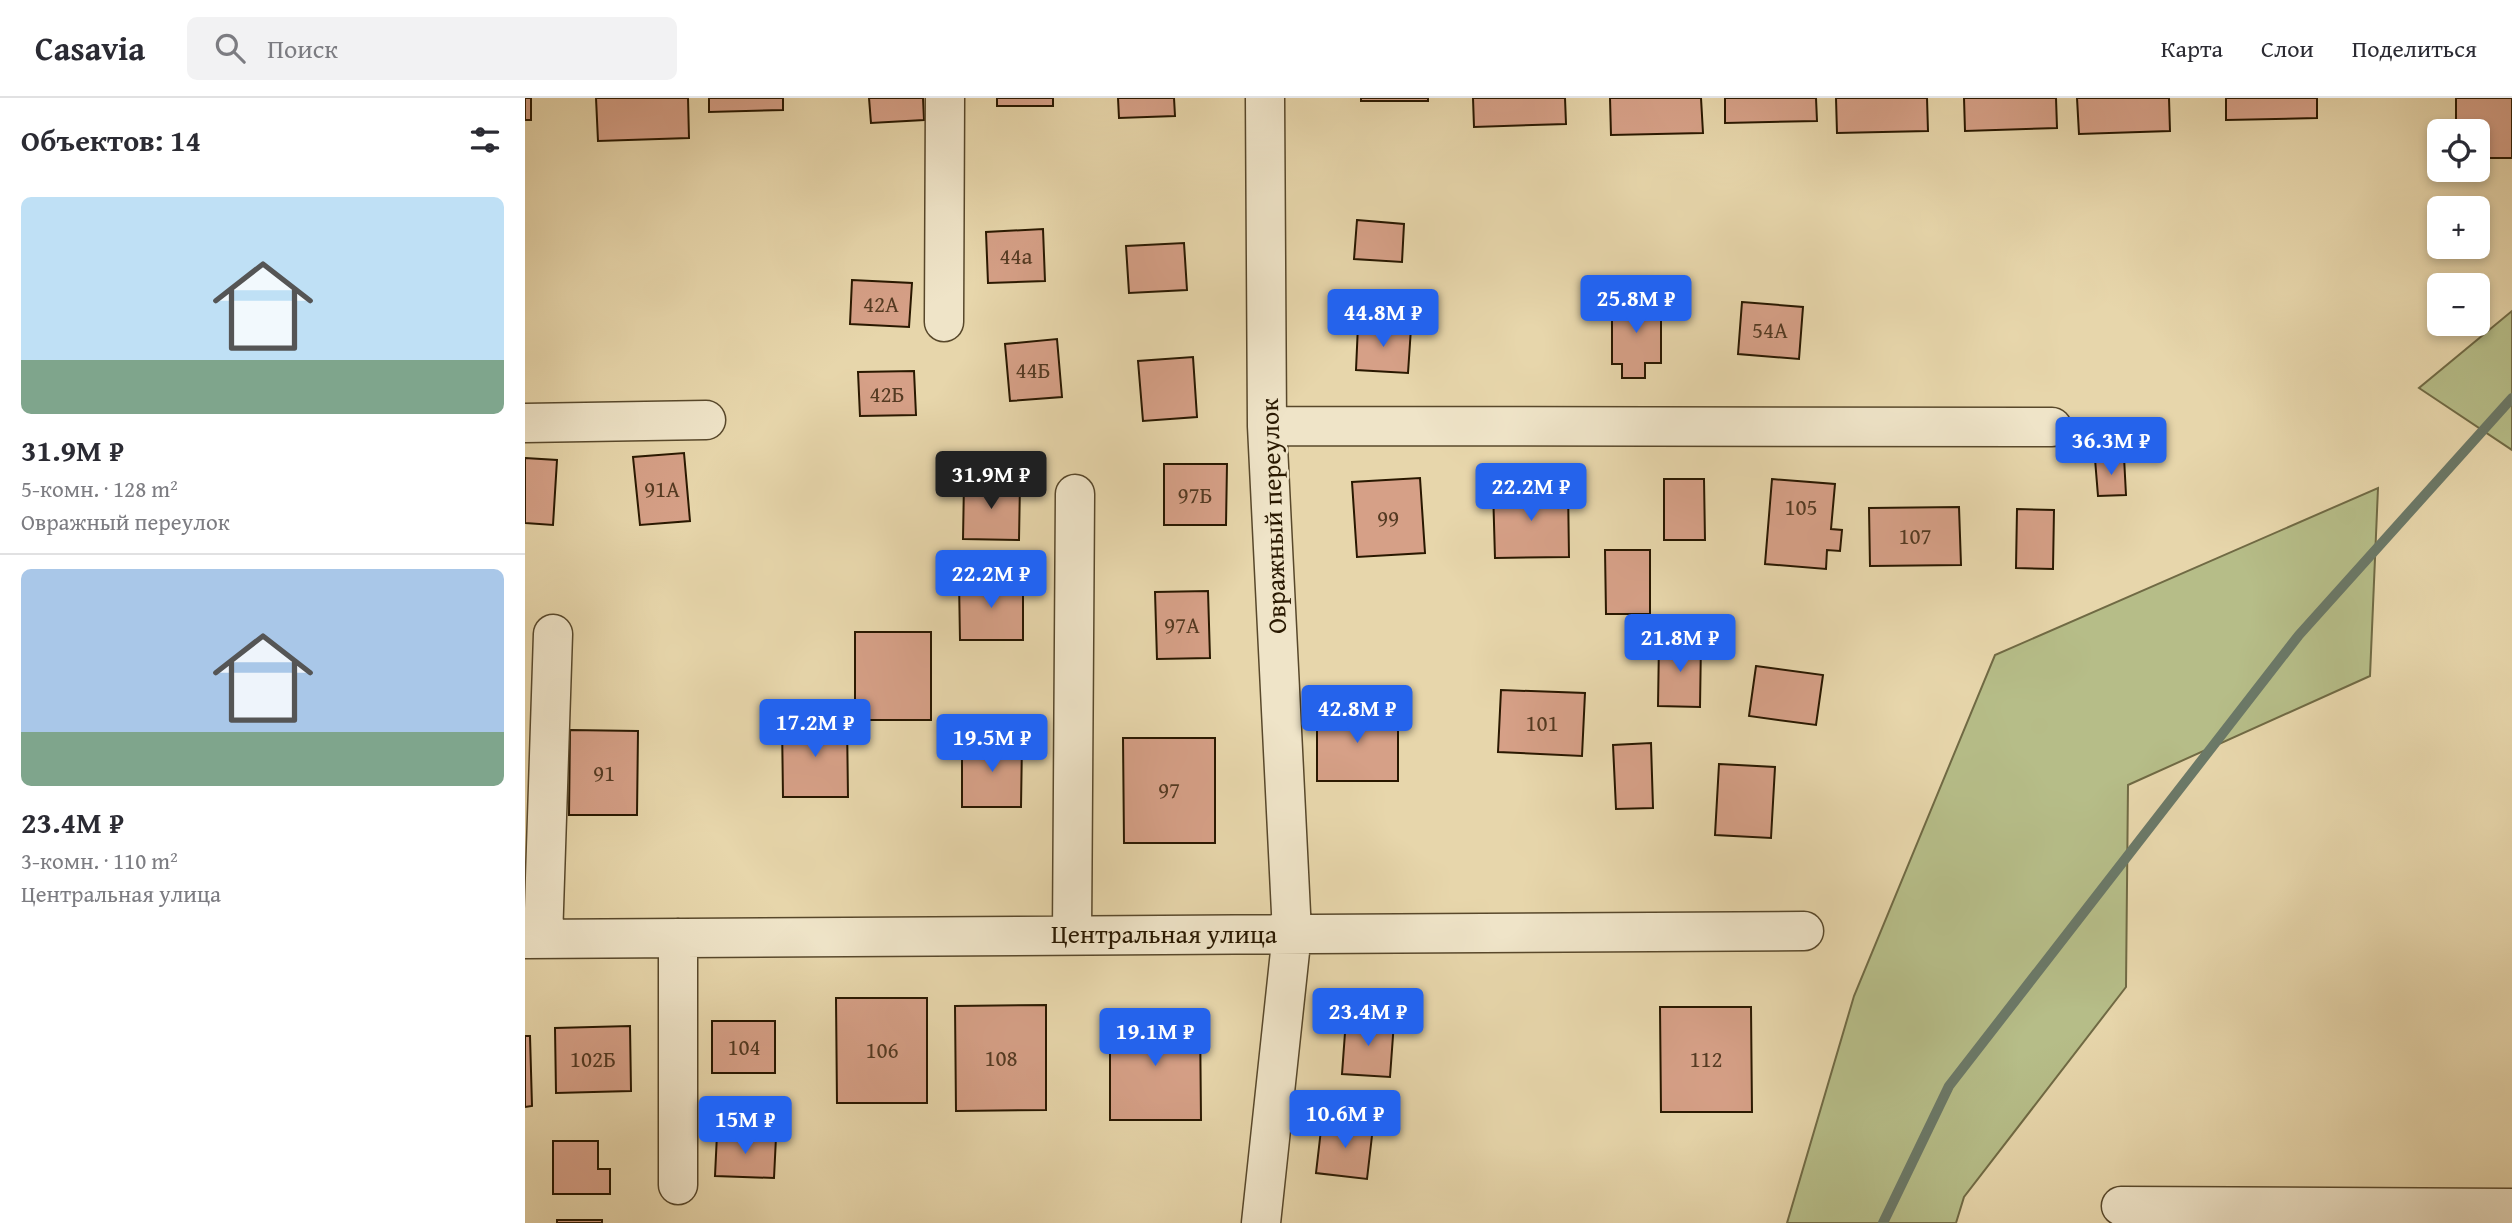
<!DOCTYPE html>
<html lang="ru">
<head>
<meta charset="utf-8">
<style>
	body { margin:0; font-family:"Gentium Book Plus",serif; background:#f2f2f3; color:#2b2b33; height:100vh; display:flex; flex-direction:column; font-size:26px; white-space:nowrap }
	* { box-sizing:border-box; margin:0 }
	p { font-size:23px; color:#7c7c81 }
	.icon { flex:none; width:38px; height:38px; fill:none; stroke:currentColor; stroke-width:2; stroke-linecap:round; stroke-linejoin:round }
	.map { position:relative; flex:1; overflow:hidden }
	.sheet { display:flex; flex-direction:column; background:#fff; width:525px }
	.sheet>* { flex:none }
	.controls { position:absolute; left:1902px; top:21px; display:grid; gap:14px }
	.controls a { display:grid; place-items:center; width:63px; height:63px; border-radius:10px; background:#fff; box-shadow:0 4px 10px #0003; font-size:35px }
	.price { position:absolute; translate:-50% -60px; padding:0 16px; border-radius:7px; background:#2563eb; color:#fff; font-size:23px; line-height:46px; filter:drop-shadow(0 2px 4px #0008) }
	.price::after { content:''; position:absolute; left:50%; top:42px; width:21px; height:16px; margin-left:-10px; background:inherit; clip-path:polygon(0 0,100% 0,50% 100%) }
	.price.active { background:#222; color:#fff }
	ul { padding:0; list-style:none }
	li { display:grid; align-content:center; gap:14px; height:371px; padding:0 21px }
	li+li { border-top:2px solid #e1e1e2 }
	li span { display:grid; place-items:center; height:217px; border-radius:10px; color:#555 }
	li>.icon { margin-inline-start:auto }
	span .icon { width:126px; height:126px; fill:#fffc; stroke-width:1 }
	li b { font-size:30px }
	h2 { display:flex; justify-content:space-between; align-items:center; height:84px; padding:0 21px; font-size:30px }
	header { display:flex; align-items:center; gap:42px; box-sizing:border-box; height:98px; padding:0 35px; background:#fff; border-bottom:2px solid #e1e1e2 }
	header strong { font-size:33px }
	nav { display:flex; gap:38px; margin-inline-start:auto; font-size:24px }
	.search { width:490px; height:63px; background:#f2f2f3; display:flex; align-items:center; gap:18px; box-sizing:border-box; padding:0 24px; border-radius:10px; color:#7c7c81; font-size:26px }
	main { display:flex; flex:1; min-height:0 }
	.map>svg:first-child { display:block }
</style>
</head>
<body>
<header>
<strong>Casavia</strong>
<div class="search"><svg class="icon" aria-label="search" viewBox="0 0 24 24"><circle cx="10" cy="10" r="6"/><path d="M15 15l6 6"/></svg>Поиск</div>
<nav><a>Карта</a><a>Слои</a><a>Поделиться</a></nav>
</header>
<main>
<section class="sheet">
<h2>Объектов: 14<svg class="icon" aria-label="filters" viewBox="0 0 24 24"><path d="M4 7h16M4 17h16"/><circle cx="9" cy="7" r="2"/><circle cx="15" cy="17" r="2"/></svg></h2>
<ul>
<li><span style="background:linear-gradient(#bfe0f5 75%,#7fa58c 0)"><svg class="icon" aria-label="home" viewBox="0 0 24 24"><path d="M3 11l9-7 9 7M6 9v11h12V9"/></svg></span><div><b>31.9M ₽</b><p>5-комн. · 128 m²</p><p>Овражный переулок</p></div></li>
<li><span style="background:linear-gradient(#a9c7e8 75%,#7fa58c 0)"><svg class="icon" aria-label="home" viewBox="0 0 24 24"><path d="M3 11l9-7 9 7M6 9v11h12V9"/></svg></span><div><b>23.4M ₽</b><p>3-комн. · 110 m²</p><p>Центральная улица</p></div></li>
</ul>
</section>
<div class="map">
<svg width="1987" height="1125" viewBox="0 0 1987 1125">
	<rect width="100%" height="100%" fill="#e7d6ab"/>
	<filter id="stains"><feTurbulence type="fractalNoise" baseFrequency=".00286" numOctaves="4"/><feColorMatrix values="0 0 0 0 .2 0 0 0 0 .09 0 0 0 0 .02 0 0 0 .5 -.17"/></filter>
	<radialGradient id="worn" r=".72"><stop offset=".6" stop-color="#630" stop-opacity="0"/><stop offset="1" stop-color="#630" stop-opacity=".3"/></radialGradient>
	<path fill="#b6bd88" stroke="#706a44" stroke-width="2" d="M 1987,213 L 1987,352 L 1894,290 Z
		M 1853,390 L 1845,578 L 1603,687 L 1601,889 L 1439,1099 L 1431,1125 L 1262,1125 L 1329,898 L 1470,557 Z"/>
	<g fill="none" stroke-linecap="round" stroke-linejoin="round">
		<path stroke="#6b7968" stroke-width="10" d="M 1358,1125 L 1424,988 L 1774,537 L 1987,300"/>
	</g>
	<path fill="#d6a087" stroke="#291800" stroke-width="2" d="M 0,0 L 6,0 L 6,22 L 0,22 Z
		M 71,0 L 163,0 L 164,40 L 73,43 Z
		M 184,0 L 258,0 L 258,12 L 184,14 Z
		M 344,0 L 398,0 L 399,22 L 346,25 Z
		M 472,0 L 528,0 L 528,8 L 472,8 Z
		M 593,0 L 649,0 L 650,18 L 594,20 Z
		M 836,0 L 903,0 L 903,3 L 836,3 Z
		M 948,0 L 1040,0 L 1041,26 L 949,29 Z
		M 1085,0 L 1176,0 L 1178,35 L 1086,37 Z
		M 1200,0 L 1291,0 L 1292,23 L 1200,25 Z
		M 1311,0 L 1402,0 L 1403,33 L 1312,35 Z
		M 1439,0 L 1531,0 L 1532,30 L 1440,33 Z
		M 1552,0 L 1644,0 L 1645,33 L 1554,36 Z
		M 1701,0 L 1792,0 L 1792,20 L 1701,22 Z
		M 1931,0 L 1987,0 L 1987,60 L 1953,60 L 1953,33 L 1931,33 Z
		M 832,122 L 879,126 L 877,164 L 829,161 Z
		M 518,131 L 520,183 L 463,185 L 461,134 Z
		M 659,145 L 662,192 L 604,195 L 601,148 Z
		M 327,182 L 387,185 L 384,229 L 325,226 Z
		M 1136,201 L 1136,265 L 1120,265 L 1120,280 L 1097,280 L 1097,266 L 1087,266 L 1087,202 Z
		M 1217,204 L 1278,209 L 1274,261 L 1213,256 Z
		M 833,227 L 886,230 L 883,275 L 831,272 Z
		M 532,241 L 537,299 L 485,303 L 480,246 Z
		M 668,259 L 672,319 L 618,323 L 613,263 Z
		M 389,273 L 391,317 L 335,318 L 333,274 Z
		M 159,355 L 165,423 L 115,427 L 108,359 Z
		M 1599,359 L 1601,397 L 1573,398 L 1570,361 Z
		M 0,360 L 32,362 L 28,427 L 0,425 Z
		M 639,366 L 702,366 L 701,427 L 639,427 Z
		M 895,380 L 900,455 L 832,459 L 827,384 Z
		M 1139,381 L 1179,381 L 1180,442 L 1139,442 Z
		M 1247,381 L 1310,386 L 1306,431 L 1317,432 L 1315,453 L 1302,452 L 1301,471 L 1240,466 Z
		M 439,384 L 495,385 L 494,442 L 438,441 Z
		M 1043,389 L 1044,459 L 970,460 L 968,391 Z
		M 1434,409 L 1436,467 L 1345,468 L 1344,410 Z
		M 1492,411 L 1529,412 L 1528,471 L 1491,470 Z
		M 1080,452 L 1125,452 L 1125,516 L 1081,516 Z
		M 434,483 L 498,483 L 498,542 L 435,542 Z
		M 683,493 L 685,560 L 632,561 L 630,494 Z
		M 330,534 L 406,534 L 406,622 L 330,622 Z
		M 1134,544 L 1176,544 L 1175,609 L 1133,608 Z
		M 1231,568 L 1298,577 L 1291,627 L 1224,618 Z
		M 976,592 L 1060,595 L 1057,658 L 973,654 Z
		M 792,611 L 873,611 L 873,683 L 792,683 Z
		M 322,623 L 323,699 L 258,699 L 257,624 Z
		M 45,632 L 113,633 L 112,717 L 44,717 Z
		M 598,640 L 690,640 L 690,745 L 599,745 Z
		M 437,643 L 497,644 L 496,709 L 437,709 Z
		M 1126,645 L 1128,710 L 1091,711 L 1088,647 Z
		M 1194,666 L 1250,669 L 1246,740 L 1190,737 Z
		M 311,900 L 402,900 L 402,1005 L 312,1005 Z
		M 521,907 L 521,1012 L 431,1013 L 430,908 Z
		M 1135,909 L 1226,909 L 1227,1014 L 1136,1014 Z
		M 585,917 L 675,917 L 676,1022 L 585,1022 Z
		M 821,921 L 869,924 L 865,979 L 817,976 Z
		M 187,923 L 250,923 L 250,975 L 187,975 Z
		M 105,928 L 106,993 L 31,995 L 30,930 Z
		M 0,938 L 5,938 L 7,1008 L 0,1009 Z
		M 797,1023 L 848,1029 L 842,1081 L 791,1075 Z
		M 192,1036 L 251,1039 L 249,1080 L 190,1078 Z
		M 28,1043 L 73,1043 L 73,1071 L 85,1071 L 85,1096 L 28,1096 Z
		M 32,1122 L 77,1122 L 77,1125 L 32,1125 Z"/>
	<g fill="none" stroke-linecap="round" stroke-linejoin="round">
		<g stroke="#58482b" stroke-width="41">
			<path id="minor" d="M 419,224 L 420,0
				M 0,325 L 181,322
				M 742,328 L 1527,329
				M 547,837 L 550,396
				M 0,841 L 1279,833
				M 18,841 L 28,536
				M 153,1087 L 153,840
				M 1596,1108 L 1987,1110
				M 736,1125 L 767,835 L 742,328 L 740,0"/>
		</g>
		<use href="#minor" stroke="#efe4c8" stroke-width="38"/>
	</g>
	<g text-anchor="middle" stroke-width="5" stroke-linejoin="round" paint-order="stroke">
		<g font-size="23" fill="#543a22">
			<text x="491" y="166">44а</text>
			<text x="356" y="214">42А</text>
			<text x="1245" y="240">54А</text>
			<text x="508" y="280">44Б</text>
			<text x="362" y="304">42Б</text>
			<text x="137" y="399">91А</text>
			<text x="670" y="405">97Б</text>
			<text x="1276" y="417">105</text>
			<text x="863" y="428">99</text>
			<text x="1390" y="446">107</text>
			<text x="657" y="535">97А</text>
			<text x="1017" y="633">101</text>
			<text x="79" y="683">91</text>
			<text x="644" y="700">97</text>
			<text x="219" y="957">104</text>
			<text x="357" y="960">106</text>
			<text x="476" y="968">108</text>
			<text x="68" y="969">102Б</text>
			<text x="1181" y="969">112</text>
		</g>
		<g font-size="26" fill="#291800" stroke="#efe4c8">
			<text transform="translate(748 418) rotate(-92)" y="9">Овражный переулок</text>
			<text x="639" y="845">Центральная улица</text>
		</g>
	</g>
	<rect width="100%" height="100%" filter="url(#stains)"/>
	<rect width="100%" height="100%" fill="url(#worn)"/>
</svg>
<div class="controls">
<a><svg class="icon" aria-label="locate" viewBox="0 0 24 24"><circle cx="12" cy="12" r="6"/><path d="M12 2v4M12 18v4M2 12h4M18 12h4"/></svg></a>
<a>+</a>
<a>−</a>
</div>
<b class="price" style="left:1111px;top:237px">25.8M ₽</b>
<b class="price" style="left:858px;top:251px">44.8M ₽</b>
<b class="price" style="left:1586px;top:379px">36.3M ₽</b>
<b class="price active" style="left:466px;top:413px">31.9M ₽</b>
<b class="price" style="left:1006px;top:425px">22.2M ₽</b>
<b class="price" style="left:466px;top:512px">22.2M ₽</b>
<b class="price" style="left:1155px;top:576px">21.8M ₽</b>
<b class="price" style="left:832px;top:647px">42.8M ₽</b>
<b class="price" style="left:290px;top:661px">17.2M ₽</b>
<b class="price" style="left:467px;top:676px">19.5M ₽</b>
<b class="price" style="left:843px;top:950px">23.4M ₽</b>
<b class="price" style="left:630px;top:970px">19.1M ₽</b>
<b class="price" style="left:820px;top:1052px">10.6M ₽</b>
<b class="price" style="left:220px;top:1058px">15M ₽</b>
</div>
</main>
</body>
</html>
